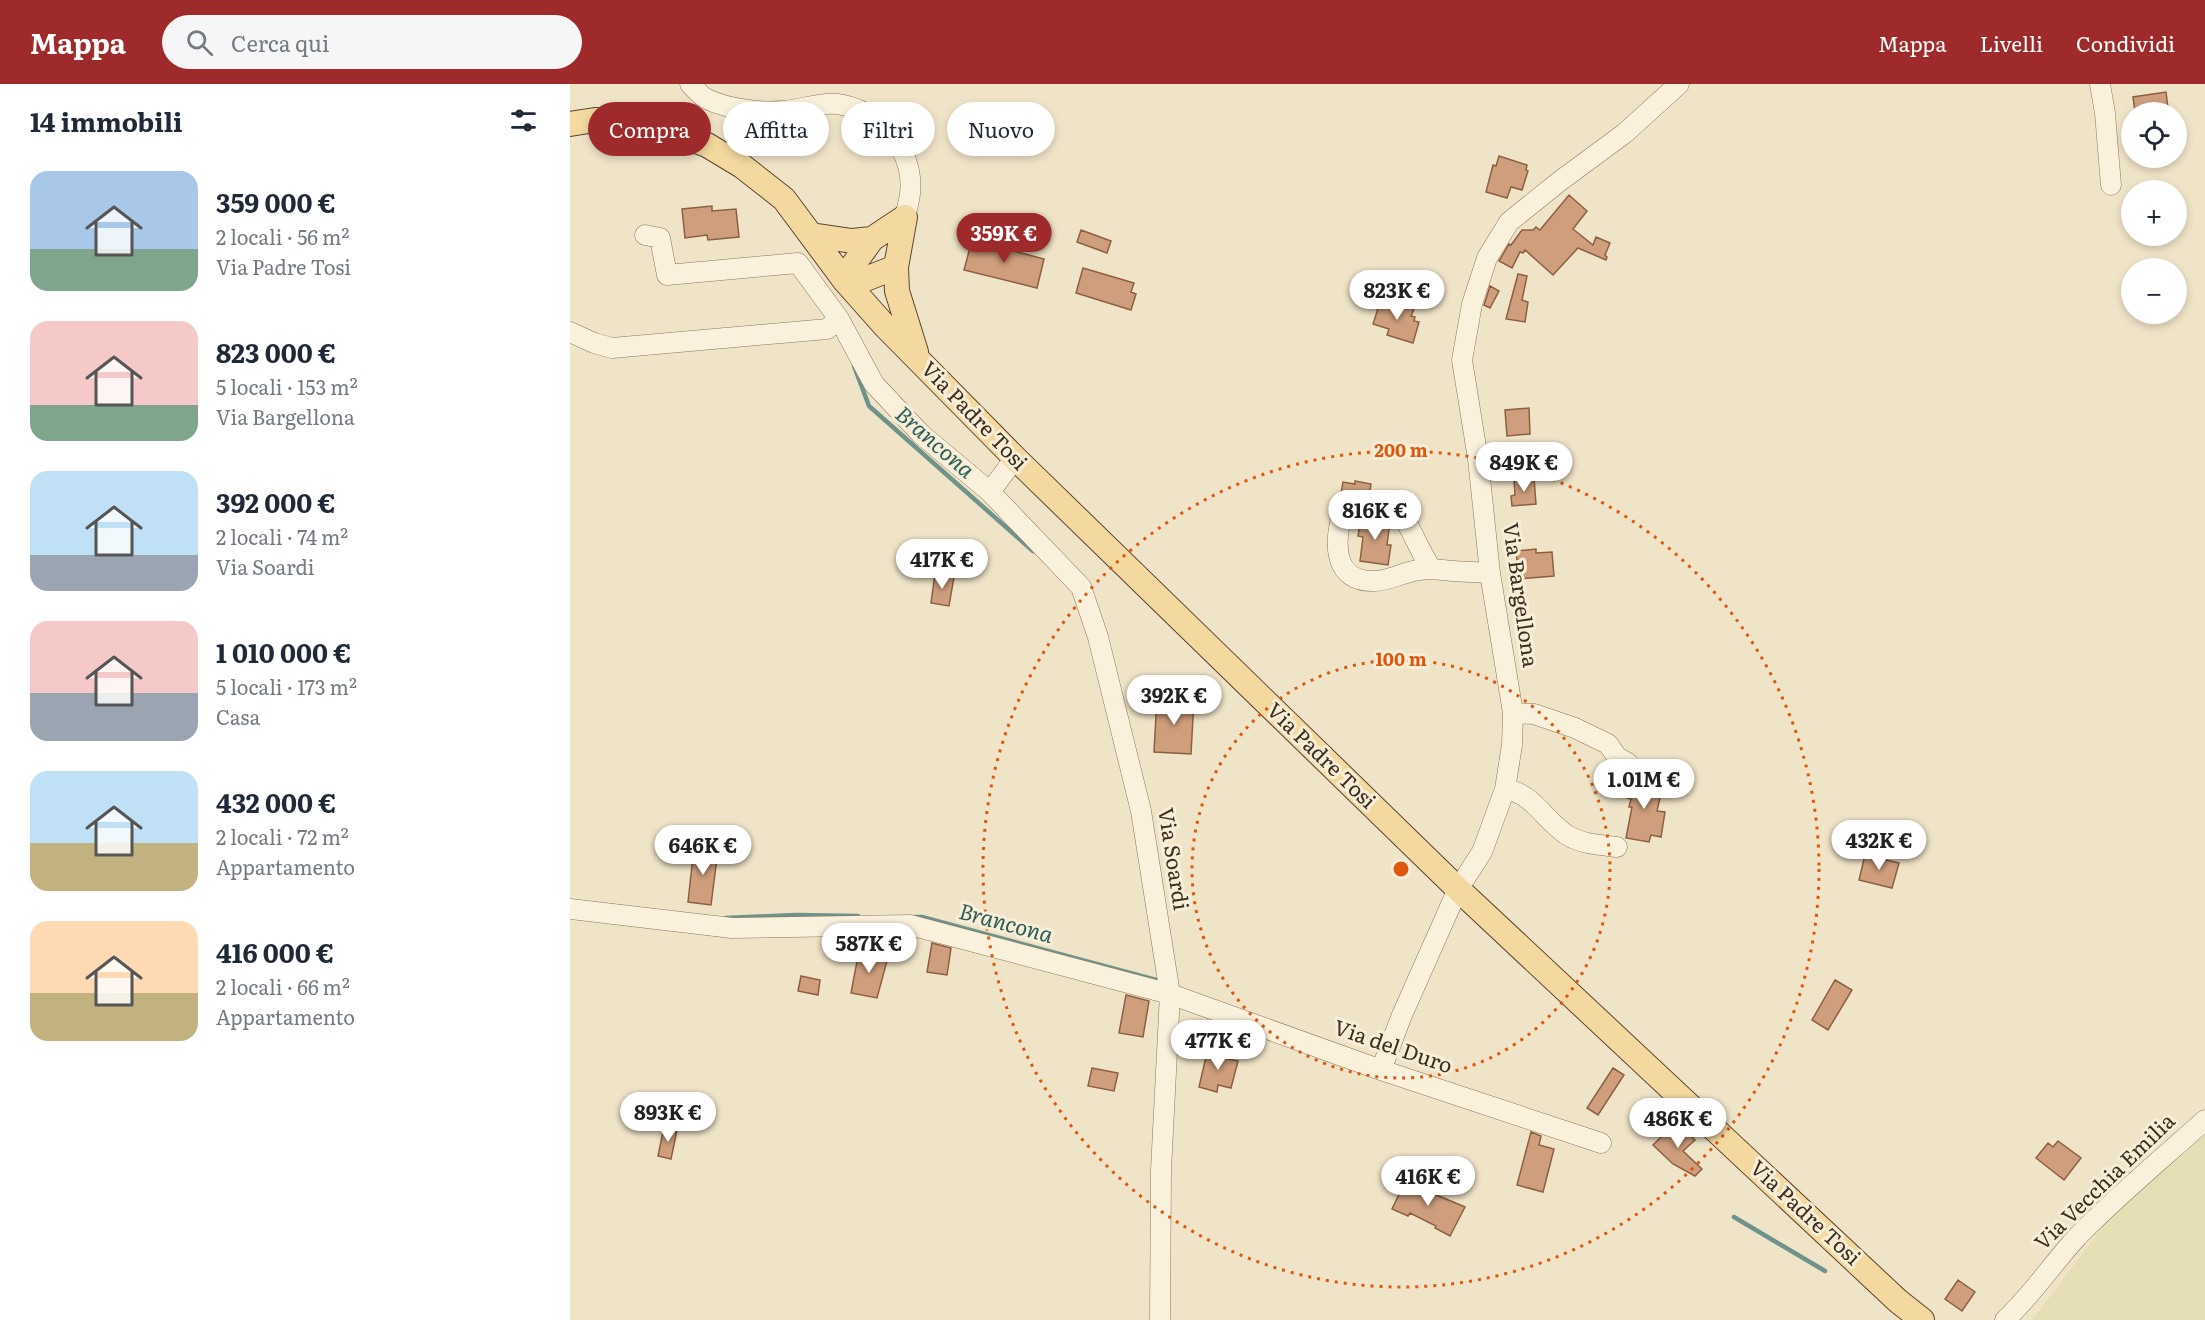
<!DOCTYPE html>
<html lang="it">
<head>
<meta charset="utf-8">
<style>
	body { margin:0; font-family:Literata,serif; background:#f6f6f7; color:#1f2937; height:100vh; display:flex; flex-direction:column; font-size:22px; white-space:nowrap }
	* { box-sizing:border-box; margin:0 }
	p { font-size:20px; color:#747a83 }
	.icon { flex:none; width:33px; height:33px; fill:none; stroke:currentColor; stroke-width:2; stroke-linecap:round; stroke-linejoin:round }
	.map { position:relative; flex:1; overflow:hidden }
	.side { display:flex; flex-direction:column; background:#fff; width:570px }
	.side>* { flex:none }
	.guide { position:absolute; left:18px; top:18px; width:570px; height:54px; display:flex; gap:12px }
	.tools { position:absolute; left:1551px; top:18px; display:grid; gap:12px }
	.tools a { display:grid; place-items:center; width:66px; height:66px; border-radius:50%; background:#fff; box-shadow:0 3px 9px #0003; font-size:30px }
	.price { position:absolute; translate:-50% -51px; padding:0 14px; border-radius:21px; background:#fff; color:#222; font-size:20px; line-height:39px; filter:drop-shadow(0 2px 3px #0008) }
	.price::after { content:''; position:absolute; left:50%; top:36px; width:18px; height:14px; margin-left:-9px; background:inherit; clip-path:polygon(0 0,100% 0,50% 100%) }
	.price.active { background:#9e2a2b; color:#fff }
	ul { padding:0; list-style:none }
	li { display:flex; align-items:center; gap:18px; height:150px; padding:0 30px }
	li span { display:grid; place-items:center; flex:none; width:168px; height:120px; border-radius:18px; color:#555 }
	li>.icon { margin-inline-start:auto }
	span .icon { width:72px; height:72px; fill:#fffc; stroke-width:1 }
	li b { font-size:26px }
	h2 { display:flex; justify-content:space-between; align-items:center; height:72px; padding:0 30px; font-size:26px }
	.chip { padding:0 21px; border-radius:27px; background:#fff; box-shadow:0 3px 9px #0003; font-size:21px; line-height:54px }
	.chip.active { background:#9e2a2b; color:#fff }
	header { display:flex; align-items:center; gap:36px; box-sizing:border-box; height:84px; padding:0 30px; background:#9e2a2b; color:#fff }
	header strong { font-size:28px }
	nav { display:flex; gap:33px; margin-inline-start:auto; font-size:21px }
	.search { width:420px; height:54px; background:#f6f6f7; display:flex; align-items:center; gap:15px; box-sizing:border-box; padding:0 21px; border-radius:33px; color:#747a83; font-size:22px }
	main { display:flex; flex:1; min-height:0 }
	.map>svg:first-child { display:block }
</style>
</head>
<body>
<header>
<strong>Mappa</strong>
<div class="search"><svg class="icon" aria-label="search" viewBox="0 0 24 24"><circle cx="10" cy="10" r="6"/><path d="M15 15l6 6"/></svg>Cerca qui</div>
<nav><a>Mappa</a><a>Livelli</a><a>Condividi</a></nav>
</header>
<main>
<section class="side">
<h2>14 immobili<svg class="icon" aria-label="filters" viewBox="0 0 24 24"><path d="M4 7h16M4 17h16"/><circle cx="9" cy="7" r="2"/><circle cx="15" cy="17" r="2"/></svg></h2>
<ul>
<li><span style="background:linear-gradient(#a9c7e8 65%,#7fa58c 0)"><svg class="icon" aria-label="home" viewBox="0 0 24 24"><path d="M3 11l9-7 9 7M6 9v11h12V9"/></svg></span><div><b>359 000 €</b><p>2 locali · 56 m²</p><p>Via Padre Tosi</p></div></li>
<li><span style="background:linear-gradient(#f6c9c9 70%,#7fa58c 0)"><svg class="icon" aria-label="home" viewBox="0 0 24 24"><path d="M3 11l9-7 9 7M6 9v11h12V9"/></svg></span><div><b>823 000 €</b><p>5 locali · 153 m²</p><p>Via Bargellona</p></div></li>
<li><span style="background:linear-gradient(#bfe0f5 70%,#9aa5b1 0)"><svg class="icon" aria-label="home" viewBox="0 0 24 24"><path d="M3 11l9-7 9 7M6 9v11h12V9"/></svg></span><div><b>392 000 €</b><p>2 locali · 74 m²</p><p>Via Soardi</p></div></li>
<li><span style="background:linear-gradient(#f6c9c9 60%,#9aa5b1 0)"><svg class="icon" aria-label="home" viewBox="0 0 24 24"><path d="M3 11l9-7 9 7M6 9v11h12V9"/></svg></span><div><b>1 010 000 €</b><p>5 locali · 173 m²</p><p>Casa</p></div></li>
<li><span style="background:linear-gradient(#bfe0f5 60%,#c2b280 0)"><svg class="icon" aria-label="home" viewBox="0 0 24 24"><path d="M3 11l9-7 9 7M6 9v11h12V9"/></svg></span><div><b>432 000 €</b><p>2 locali · 72 m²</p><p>Appartamento</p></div></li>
<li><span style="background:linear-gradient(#ffd9b3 60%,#c2b280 0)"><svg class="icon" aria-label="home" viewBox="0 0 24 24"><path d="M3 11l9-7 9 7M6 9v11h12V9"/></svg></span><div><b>416 000 €</b><p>2 locali · 66 m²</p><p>Appartamento</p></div></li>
</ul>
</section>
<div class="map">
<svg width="1635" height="1236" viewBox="0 0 1635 1236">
	<rect width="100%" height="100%" fill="#f0e4c8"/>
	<path fill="#e6deb5" d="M 1635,1047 L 1635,1236 L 1462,1236 L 1545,1127 Z"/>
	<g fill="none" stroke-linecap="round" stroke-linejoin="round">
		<path stroke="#6f938a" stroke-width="4.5" d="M 284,282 L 299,322 L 463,467
			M 345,833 L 352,833 L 590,897 L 590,895
			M 156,834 L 226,831 L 288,832
			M 1164,1133 L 1255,1187"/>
	</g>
	<path fill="#cf9f7d" stroke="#8d5f41" stroke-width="1.5" d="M 1596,8 L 1598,24 L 1590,25 L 1591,28 L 1565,28 L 1563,13 Z
		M 929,72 L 957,81 L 956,86 L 958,87 L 952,106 L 941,103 L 937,114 L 916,108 L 923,81 L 926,82 Z
		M 999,111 L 1017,127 L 1003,145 L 1023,161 L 1026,153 L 1040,159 L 1035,171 L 1037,173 L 1036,176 L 1008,164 L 983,191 L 955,166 L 953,169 L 950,168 L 942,184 L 929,177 L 939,160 L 941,161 L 952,146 L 963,146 L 966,143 L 970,146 Z
		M 142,122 L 142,127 L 166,125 L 169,153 L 138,156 L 137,151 L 115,154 L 112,125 Z
		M 511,146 L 541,157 L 537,169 L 507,158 Z
		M 402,156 L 474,175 L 467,204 L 394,186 Z
		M 513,184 L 564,199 L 561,208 L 566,210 L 561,226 L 506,209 Z
		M 948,190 L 957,192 L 952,216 L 958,218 L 955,238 L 936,235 Z
		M 920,202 L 929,207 L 920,224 L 914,221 Z
		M 811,215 L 844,225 L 841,232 L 845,233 L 844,237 L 849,238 L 843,259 L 817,251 L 819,245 L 803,240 Z
		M 959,324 L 960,350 L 937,352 L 935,326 Z
		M 964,394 L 966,420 L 942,422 L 941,412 L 945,411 L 944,396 Z
		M 785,397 L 801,400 L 800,406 L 780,412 L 771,410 L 773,398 L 785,400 Z
		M 791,433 L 820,437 L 817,461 L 821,461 L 818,481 L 790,477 L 793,453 L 788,452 Z
		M 966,465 L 966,469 L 982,468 L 984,492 L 949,495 L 946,467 Z
		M 365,490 L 384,493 L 379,522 L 361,519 Z
		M 587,613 L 624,615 L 621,670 L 584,668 Z
		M 1061,691 L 1084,696 L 1082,703 L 1092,705 L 1087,727 L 1095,728 L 1091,753 L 1081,751 L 1079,758 L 1056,754 L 1062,723 L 1059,723 L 1061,715 L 1057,714 Z
		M 124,763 L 148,766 L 141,821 L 118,818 Z
		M 1295,771 L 1329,779 L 1322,804 L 1289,796 Z
		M 258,854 L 283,854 L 282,865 L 257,864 Z
		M 362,859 L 381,864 L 377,891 L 357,888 Z
		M 289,867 L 318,873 L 307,914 L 281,909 Z
		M 231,892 L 250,896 L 248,911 L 228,907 Z
		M 1265,896 L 1282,906 L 1258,946 L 1242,936 Z
		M 556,911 L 579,917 L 573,953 L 549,949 Z
		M 638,964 L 656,968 L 654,974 L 668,977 L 661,1004 L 648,1001 L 647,1008 L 629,1003 Z
		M 522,984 L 548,989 L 544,1007 L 518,1002 Z
		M 1043,984 L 1054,991 L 1028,1031 L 1017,1024 Z
		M 1106,1038 L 1125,1056 L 1113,1067 L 1132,1085 L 1125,1092 L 1103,1080 L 1083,1061 Z
		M 94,1043 L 107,1046 L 101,1075 L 88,1072 Z
		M 961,1048 L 971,1052 L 969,1061 L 984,1065 L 973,1108 L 947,1101 Z
		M 1488,1057 L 1511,1074 L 1494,1096 L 1466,1074 L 1478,1059 L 1483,1063 Z
		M 837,1094 L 853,1102 L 852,1105 L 895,1123 L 880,1152 L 865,1144 L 866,1142 L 840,1129 L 838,1132 L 822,1125 Z
		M 1388,1196 L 1405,1208 L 1392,1227 L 1375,1215 Z"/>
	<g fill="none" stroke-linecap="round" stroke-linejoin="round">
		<g stroke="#8d765c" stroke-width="21">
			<path id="minor" d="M 120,0 C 125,5 131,12 137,15 C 157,25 191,29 213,27 C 231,26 249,18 267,20 C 309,25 345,66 340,110 C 339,118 337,125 335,133
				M 1530,0 L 1535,29 L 1541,101
				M 75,151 L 90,154 L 97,191 L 228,179 L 269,235
				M 0,248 L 24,259 L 42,264 L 257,245 L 269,235 L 304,300 L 351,350 L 420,408
				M 445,374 L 420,408 L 511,503 L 528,553 L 571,727 L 600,910 L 591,1086 L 590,1236
				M 861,484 C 836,448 833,393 773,428 C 764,457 762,499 805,497 C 820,497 835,487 850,486 C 861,484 871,486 883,487 C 895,488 907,488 920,489
				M 943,629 L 964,630 L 1005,644 L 1038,660 L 1047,673 L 1058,679
				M 935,705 C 963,709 974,736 997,751 C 1011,760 1030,761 1047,763
				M 0,825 L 162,844 L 340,841 L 600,910 L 811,986 L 1031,1059
				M 811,986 L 832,931 L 888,805 L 912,768 L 935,705 L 942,661 L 943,629 L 920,489 L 908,375 L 892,276 L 902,220 L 917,174 L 939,138 L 990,97 L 1055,49 L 1109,0
				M 1435,1236 C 1462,1211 1483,1179 1508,1152 C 1548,1111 1593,1074 1635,1036"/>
		</g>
		<g stroke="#5b4430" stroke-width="26">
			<path id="major" d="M 0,40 L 25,36 L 90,44 L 137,61 L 172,82 L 214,115 L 275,197 L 314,241 L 445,374 L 888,805 L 1328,1217 L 1352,1236
				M 335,133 L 326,183 L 327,207 L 346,268
				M 241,151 L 282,157 L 302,155
				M 275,197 L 281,184 L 302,155 L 335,133
				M 275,197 L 293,196 L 326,183"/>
		</g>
		<use href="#minor" stroke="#faf1dc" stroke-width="20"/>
		<use href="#major" stroke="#f3d9a0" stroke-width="24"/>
	</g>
	<g fill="none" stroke="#df570d" stroke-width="3" stroke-dasharray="3 6">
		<circle cx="831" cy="785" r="209"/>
		<circle cx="831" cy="785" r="418"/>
	</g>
	<g text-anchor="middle" stroke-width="6" stroke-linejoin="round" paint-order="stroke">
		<g font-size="21" fill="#3d2e20" stroke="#f7eed8">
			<text transform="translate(404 332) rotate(46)" y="7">Via Padre Tosi</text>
			<text transform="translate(950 511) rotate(82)" y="7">Via Bargellona</text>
			<text transform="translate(751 672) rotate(44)" y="7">Via Padre Tosi</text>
			<text transform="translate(603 775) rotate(81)" y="7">Via Soardi</text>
			<text transform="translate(823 963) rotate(19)" y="7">Via del Duro</text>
			<text transform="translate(1535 1098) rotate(-44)" y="7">Via Vecchia Emilia</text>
			<text transform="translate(1235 1129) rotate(43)" y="7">Via Padre Tosi</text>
		</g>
		<g font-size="22" font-style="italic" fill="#2f5d5a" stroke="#f7eed8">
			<text transform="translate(365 358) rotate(41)" y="8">Brancona</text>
			<text transform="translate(436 839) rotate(15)" y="8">Brancona</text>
		</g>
	</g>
	<circle cx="831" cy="785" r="9" fill="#df570d" stroke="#f7eed8" stroke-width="3"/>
	<g font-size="18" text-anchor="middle" font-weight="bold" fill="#df570d" stroke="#f7eed8" stroke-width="6" stroke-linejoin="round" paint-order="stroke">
		<text x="831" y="373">200 m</text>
		<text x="831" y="582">100 m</text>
	</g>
</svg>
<div class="tools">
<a><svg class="icon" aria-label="locate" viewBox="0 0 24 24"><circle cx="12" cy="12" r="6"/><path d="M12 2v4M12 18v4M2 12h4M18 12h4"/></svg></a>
<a>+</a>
<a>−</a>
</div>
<b class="price active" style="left:434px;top:180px">359K €</b>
<b class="price" style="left:827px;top:237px">823K €</b>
<b class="price" style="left:954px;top:409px">849K €</b>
<b class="price" style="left:805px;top:457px">816K €</b>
<b class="price" style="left:372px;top:506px">417K €</b>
<b class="price" style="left:604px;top:642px">392K €</b>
<b class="price" style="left:1074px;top:726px">1.01M €</b>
<b class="price" style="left:1309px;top:787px">432K €</b>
<b class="price" style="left:133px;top:792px">646K €</b>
<b class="price" style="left:299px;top:890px">587K €</b>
<b class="price" style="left:648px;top:987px">477K €</b>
<b class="price" style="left:98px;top:1059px">893K €</b>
<b class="price" style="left:1108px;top:1065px">486K €</b>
<b class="price" style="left:858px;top:1123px">416K €</b>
<div class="guide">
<a class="chip active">Compra</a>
<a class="chip">Affitta</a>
<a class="chip">Filtri</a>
<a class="chip">Nuovo</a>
</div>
</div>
</main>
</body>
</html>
